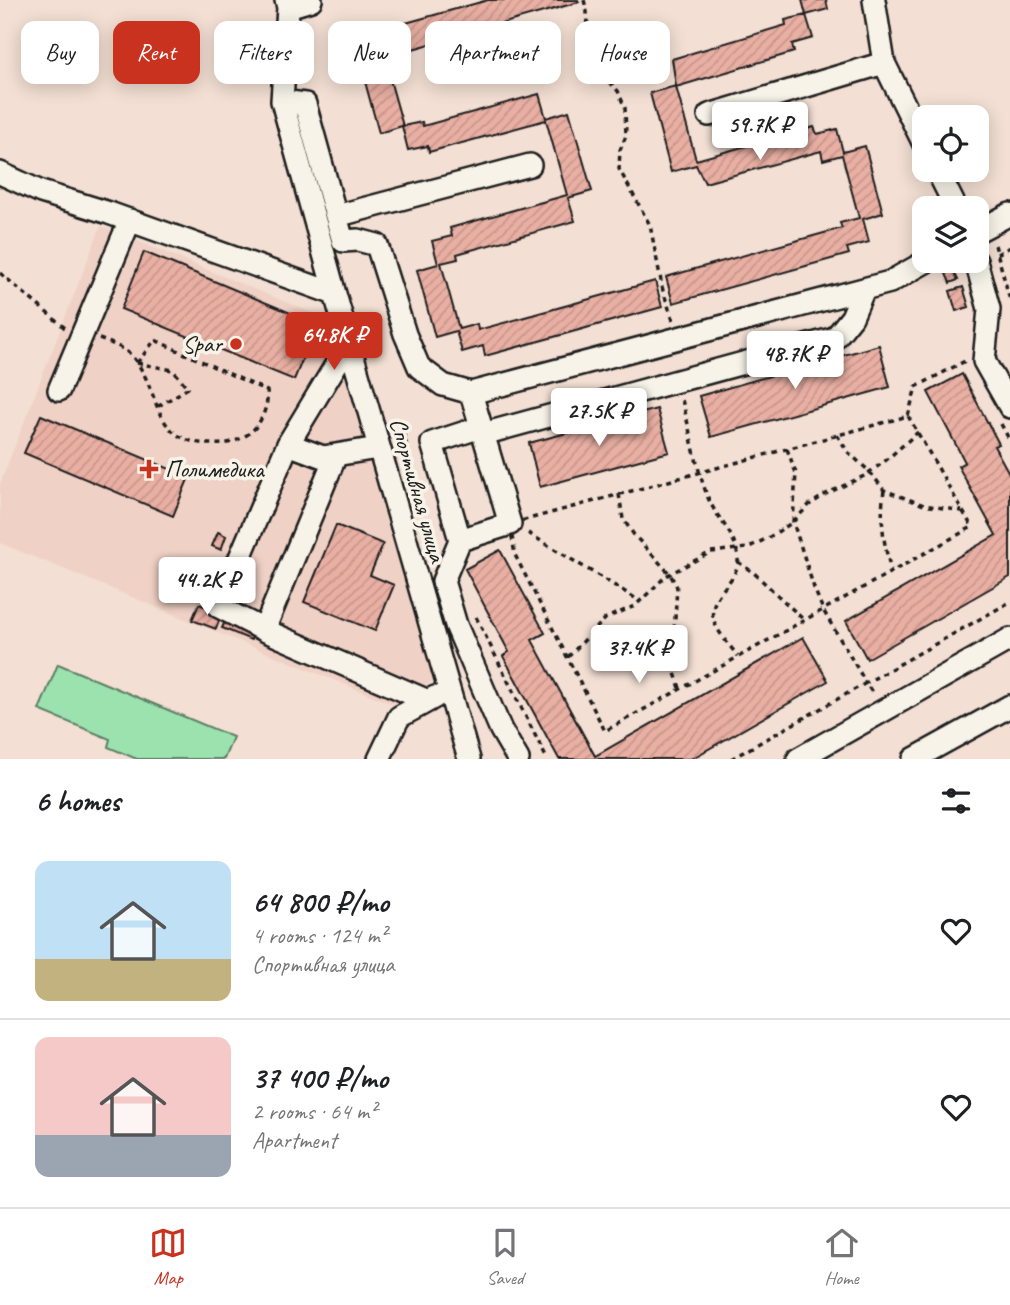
<!DOCTYPE html>
<html lang="en">
<head>
<meta charset="utf-8">
<style>
	body { margin:0; font-family:Caveat,sans-serif; background:#f6f6f6; color:#202124; height:100vh; display:flex; flex-direction:column; font-size:26px; white-space:nowrap }
	* { box-sizing:border-box; margin:0 }
	p { font-size:23px; color:#757577 }
	.icon { flex:none; width:38px; height:38px; fill:none; stroke:currentColor; stroke-width:2; stroke-linecap:round; stroke-linejoin:round }
	.map { position:relative; height:759px; overflow:hidden }
	.side { display:flex; flex-direction:column; background:#fff; flex:1 }
	.side>* { flex:none }
	.top-card { position:absolute; left:21px; top:21px; width:970px; height:63px; display:flex; gap:14px }
	.buttons { position:absolute; left:912px; top:105px; display:grid; gap:14px }
	.buttons a { display:grid; place-items:center; width:77px; height:77px; border-radius:14px; background:#fff; box-shadow:0 4px 18px #0003; font-size:35px }
	.price { position:absolute; translate:-50% -60px; padding:0 16px; border-radius:7px; background:#fff; color:#222; font-size:23px; line-height:46px; filter:drop-shadow(0 2px 4px #0008) }
	.price::after { content:''; position:absolute; left:50%; top:42px; width:21px; height:16px; margin-left:-10px; background:inherit; clip-path:polygon(0 0,100% 0,50% 100%) }
	.price.selected { background:#c8321e; color:#fff }
	ul { padding:0; list-style:none }
	li { display:flex; align-items:center; gap:21px; height:175px; padding:0 35px }
	li+li { border-top:2px solid #e0e0e0 }
	li span { display:grid; place-items:center; flex:none; width:196px; height:140px; border-radius:14px; color:#555 }
	li>.icon { margin-inline-start:auto }
	span .icon { width:84px; height:84px; fill:#fffc; stroke-width:1 }
	li b { font-size:30px }
	h2 { display:flex; justify-content:space-between; align-items:center; height:84px; padding:0 35px; font-size:30px }
	.chip { padding:0 24px; border-radius:14px; background:#fff; box-shadow:0 4px 18px #0003; font-size:24px; line-height:63px }
	.chip.selected { background:#c8321e; color:#fff }
	.tabs { display:flex; justify-content:space-around; align-items:center; height:98px; border-top:2px solid #e0e0e0; background:#fff; font-size:19px; color:#757577 }
	.tabs a { display:grid; justify-items:center; gap:4px }
	.tabs .selected { color:#c8321e }
	.map>svg:first-child { display:block }
</style>
</head>
<body>
<div class="map">
<svg width="1010" height="759" viewBox="0 0 1010 759">
	<defs>
		<pattern id="building-hatch" width="6" height="6" patternUnits="userSpaceOnUse" patternTransform="scale(1.75)"><rect width="6" height="6" fill="#e9afa3"/><path d="M-1 1l2-2M0 6l6-6M5 7l2-2" fill="none" stroke="#c7968c"/></pattern>
	</defs>
	<rect width="100%" height="100%" fill="#f3dfd3"/>
	<filter id="ink" filterUnits="userSpaceOnUse"><feTurbulence type="fractalNoise" baseFrequency=".0143" numOctaves="2"/><feDisplacementMap in="SourceGraphic" scale="14" xChannelSelector="R" yChannelSelector="G"/><feConvolveMatrix kernelMatrix="1 2 1 2 8 2 1 2 1" color-interpolation-filters="sRGB"/></filter>
	<g filter="url(#ink)">
		<path fill="#f0d1c5" d="M 101,226 L 334,322 L 433,681 L 395,705 L 0,543 L 0,484 Z"/>
		<path fill="#9ce2af" stroke="#5c7f66" stroke-width="2" d="M 58,664 L 233,737 L 224,759 L 137,759 L 108,747 L 110,739 L 39,710 Z"/>
		<path fill="url(#building-hatch)" stroke="#1c1c1c" stroke-width="2" d="M 488,0 L 578,0 L 579,2 L 402,52 L 403,57 L 385,62 L 403,126 L 422,122 L 423,126 L 539,94 L 546,118 L 569,111 L 592,191 L 568,198 L 575,221 L 457,254 L 458,259 L 441,263 L 459,329 L 477,324 L 478,330 L 655,281 L 662,307 L 485,356 L 483,346 L 462,352 L 456,331 L 435,337 L 417,270 L 438,264 L 432,241 L 452,236 L 450,228 L 567,195 L 546,120 L 429,152 L 428,146 L 408,150 L 402,126 L 379,133 L 361,67 L 383,60 L 377,37 L 396,31 L 395,26 Z
			M 802,0 L 826,0 L 828,9 L 806,15 L 813,38 L 792,44 L 794,52 L 676,87 L 696,160 L 814,127 L 817,134 L 837,129 L 843,152 L 865,146 L 883,213 L 863,219 L 869,242 L 847,248 L 849,254 L 673,303 L 666,277 L 842,228 L 840,223 L 859,218 L 842,155 L 823,160 L 821,151 L 705,183 L 696,165 L 671,172 L 650,93 L 676,86 L 672,59 L 786,25 L 785,20 L 806,15 Z
			M 144,252 L 317,324 L 294,380 L 121,309 Z
			M 951,266 L 958,280 L 950,283 L 944,269 Z
			M 963,287 L 969,307 L 956,311 L 950,291 Z
			M 879,345 L 890,387 L 711,437 L 699,396 Z
			M 962,374 L 999,444 L 994,446 L 1010,475 L 1010,577 L 867,659 L 846,621 L 996,535 L 958,466 L 965,462 L 928,392 Z
			M 657,409 L 669,452 L 540,487 L 529,443 Z
			M 41,415 L 189,477 L 173,516 L 24,453 Z
			M 405,435 L 407,445 L 401,446 L 399,436 Z
			M 336,525 L 383,544 L 370,575 L 394,585 L 375,631 L 304,602 Z
			M 218,532 L 226,536 L 221,550 L 212,546 Z
			M 500,550 L 545,633 L 532,640 L 595,756 L 803,637 L 828,681 L 691,759 L 559,759 L 503,656 L 509,652 L 465,569 Z
			M 199,604 L 222,613 L 216,629 L 192,620 Z
			M 226,619 L 255,632 L 251,640 L 222,628 Z"/>
		<g fill="none" stroke-linecap="round" stroke-linejoin="round">
			<g stroke="#1c1c1c" stroke-width="26">
				<path id="minor" d="M 286,0 L 288,7 L 282,101 L 335,294
					M 874,0 L 884,63 L 924,144
					M 288,7 L 311,0
					M 282,101 L 305,104 L 336,216 L 530,165
					M 709,115 L 884,63
					M 937,170 L 956,208
					M 0,173 L 41,192 L 109,213 L 335,294 L 469,759
					M 336,216 L 343,241 L 358,240 L 377,245 L 405,334 L 419,367 L 443,385 L 471,393 L 510,524 L 460,540 L 432,443 L 481,427
					M 976,232 L 1010,214
					M 976,261 L 989,309 L 984,361 L 1010,407
					M 348,345 L 288,444 L 323,457 L 378,448
					M 59,390 L 130,220
					M 471,393 L 890,282 L 927,261
					M 483,434 L 835,338 L 852,317 L 864,289
					M 336,455 L 264,630 L 428,701
					M 460,540 L 443,581 L 456,625 L 501,730 L 518,759
					M 264,630 L 219,607 L 288,444
					M 379,759 L 399,717 L 435,697
					M 798,759 L 1010,639
					M 914,759 L 1010,706"/>
			</g>
			<path stroke="#1c1c1c" stroke-width="3.5" stroke-dasharray="5 5" stroke-linecap="butt" d="M 584,0 L 587,12 L 590,61 L 618,91 L 625,108 L 626,136 L 620,150 L 619,169 L 650,225 L 663,291 L 673,320
				M 995,245 L 1010,300
				M 997,254 L 1010,247
				M 0,273 L 65,328
				M 99,339 C 113,344 126,348 135,360 C 163,397 151,443 213,444 C 228,445 242,440 253,430 C 262,422 269,403 267,391 L 155,340 L 137,363
				M 137,363 L 173,370 L 188,388 L 157,407
				M 682,400 C 691,433 696,469 709,500 C 718,520 736,534 738,558 C 740,582 705,596 714,621 C 718,633 730,646 738,656
				M 908,416 L 972,527 L 605,731 L 515,555 L 510,524 Z
				M 908,416 L 916,387 L 965,361
				M 1001,424 L 1010,441
				M 837,435 L 848,452 L 870,472 L 884,490 L 924,505 L 962,511
				M 787,449 L 796,473 L 793,522 L 814,588 L 823,610 L 866,683 L 1010,602
				M 884,490 C 880,518 883,542 891,570
				M 619,494 L 623,519 L 634,535 L 670,574 L 677,587 L 672,664 L 680,688
				M 528,533 L 640,601
				M 738,562 L 754,573 L 804,620
				M 476,617 L 547,759
				M 568,657 L 606,618 L 635,606 L 666,576 L 711,552 L 747,548 L 768,538 L 793,522 L 809,505 L 826,494 L 864,476 L 884,462 L 918,432
				M 731,759 L 866,683 L 873,694"/>
			<use href="#minor" stroke="#f7f3e8" stroke-width="21"/>
		</g>
	</g>
	<g fill="#c8321e" stroke="#f7f3e8" stroke-width="2.5">
		<circle cx="236" cy="344" r="7"/>
		<path d="M145.5 458.5h7v7h7v7h-7v7h-7v-7h-7v-7h7z"/>
	</g>
	<g text-anchor="middle" stroke-width="7" stroke-linejoin="round" paint-order="stroke">
		<g font-size="24" fill="#1c1c1c" stroke="#f7f3e8" text-anchor="end">
			<text x="222" y="352">Spar</text>
			<text x="165" y="477" text-anchor="start">Полимедика</text>
		</g>
		<g font-size="24" fill="#1c1c1c" stroke="#f7f3e8">
			<text transform="translate(418 490) rotate(74)" y="8">Спортивная улица</text>
		</g>
	</g>
</svg>
<div class="buttons">
<a><svg class="icon" aria-label="locate" viewBox="0 0 24 24"><circle cx="12" cy="12" r="6"/><path d="M12 2v4M12 18v4M2 12h4M18 12h4"/></svg></a>
<a><svg class="icon" aria-label="layers" viewBox="0 0 24 24"><path d="M12 4l9 5-9 5-9-5zM3 14l9 5 9-5"/></svg></a>
</div>
<b class="price" style="left:760px;top:162px">59.7K ₽</b>
<b class="price selected" style="left:334px;top:372px">64.8K ₽</b>
<b class="price" style="left:795px;top:391px">48.7K ₽</b>
<b class="price" style="left:599px;top:448px">27.5K ₽</b>
<b class="price" style="left:207px;top:617px">44.2K ₽</b>
<b class="price" style="left:639px;top:685px">37.4K ₽</b>
<div class="top-card">
<a class="chip">Buy</a>
<a class="chip selected">Rent</a>
<a class="chip">Filters</a>
<a class="chip">New</a>
<a class="chip">Apartment</a>
<a class="chip">House</a>
</div>
</div>
<section class="side">
<h2>6 homes<svg class="icon" aria-label="filters" viewBox="0 0 24 24"><path d="M4 7h16M4 17h16"/><circle cx="9" cy="7" r="2"/><circle cx="15" cy="17" r="2"/></svg></h2>
<ul>
<li><span style="background:linear-gradient(#bfe0f5 70%,#c2b280 0)"><svg class="icon" aria-label="home" viewBox="0 0 24 24"><path d="M3 11l9-7 9 7M6 9v11h12V9"/></svg></span><div><b>64 800 ₽/mo</b><p>4 rooms · 124 m²</p><p>Спортивная улица</p></div><svg class="icon" aria-label="heart" viewBox="0 0 24 24"><path d="M12 20l-8-8c-3-5 5-10 8-4 3-6 11-1 8 4z"/></svg></li>
<li><span style="background:linear-gradient(#f6c9c9 70%,#9aa5b1 0)"><svg class="icon" aria-label="home" viewBox="0 0 24 24"><path d="M3 11l9-7 9 7M6 9v11h12V9"/></svg></span><div><b>37 400 ₽/mo</b><p>2 rooms · 64 m²</p><p>Apartment</p></div><svg class="icon" aria-label="heart" viewBox="0 0 24 24"><path d="M12 20l-8-8c-3-5 5-10 8-4 3-6 11-1 8 4z"/></svg></li>
</ul>
</section>
<nav class="tabs">
<a class="selected"><svg class="icon" aria-label="map" viewBox="0 0 24 24"><path d="M3 6l6-2 6 2 6-2v14l-6 2-6-2-6 2zM9 4v14M15 6v14"/></svg>Map</a>
<a><svg class="icon" aria-label="saved" viewBox="0 0 24 24"><path d="M7 4h10v16l-5-4-5 4z"/></svg>Saved</a>
<a><svg class="icon" aria-label="home" viewBox="0 0 24 24"><path d="M3 11l9-7 9 7M6 9v11h12V9"/></svg>Home</a>
</nav>
</body>
</html>
